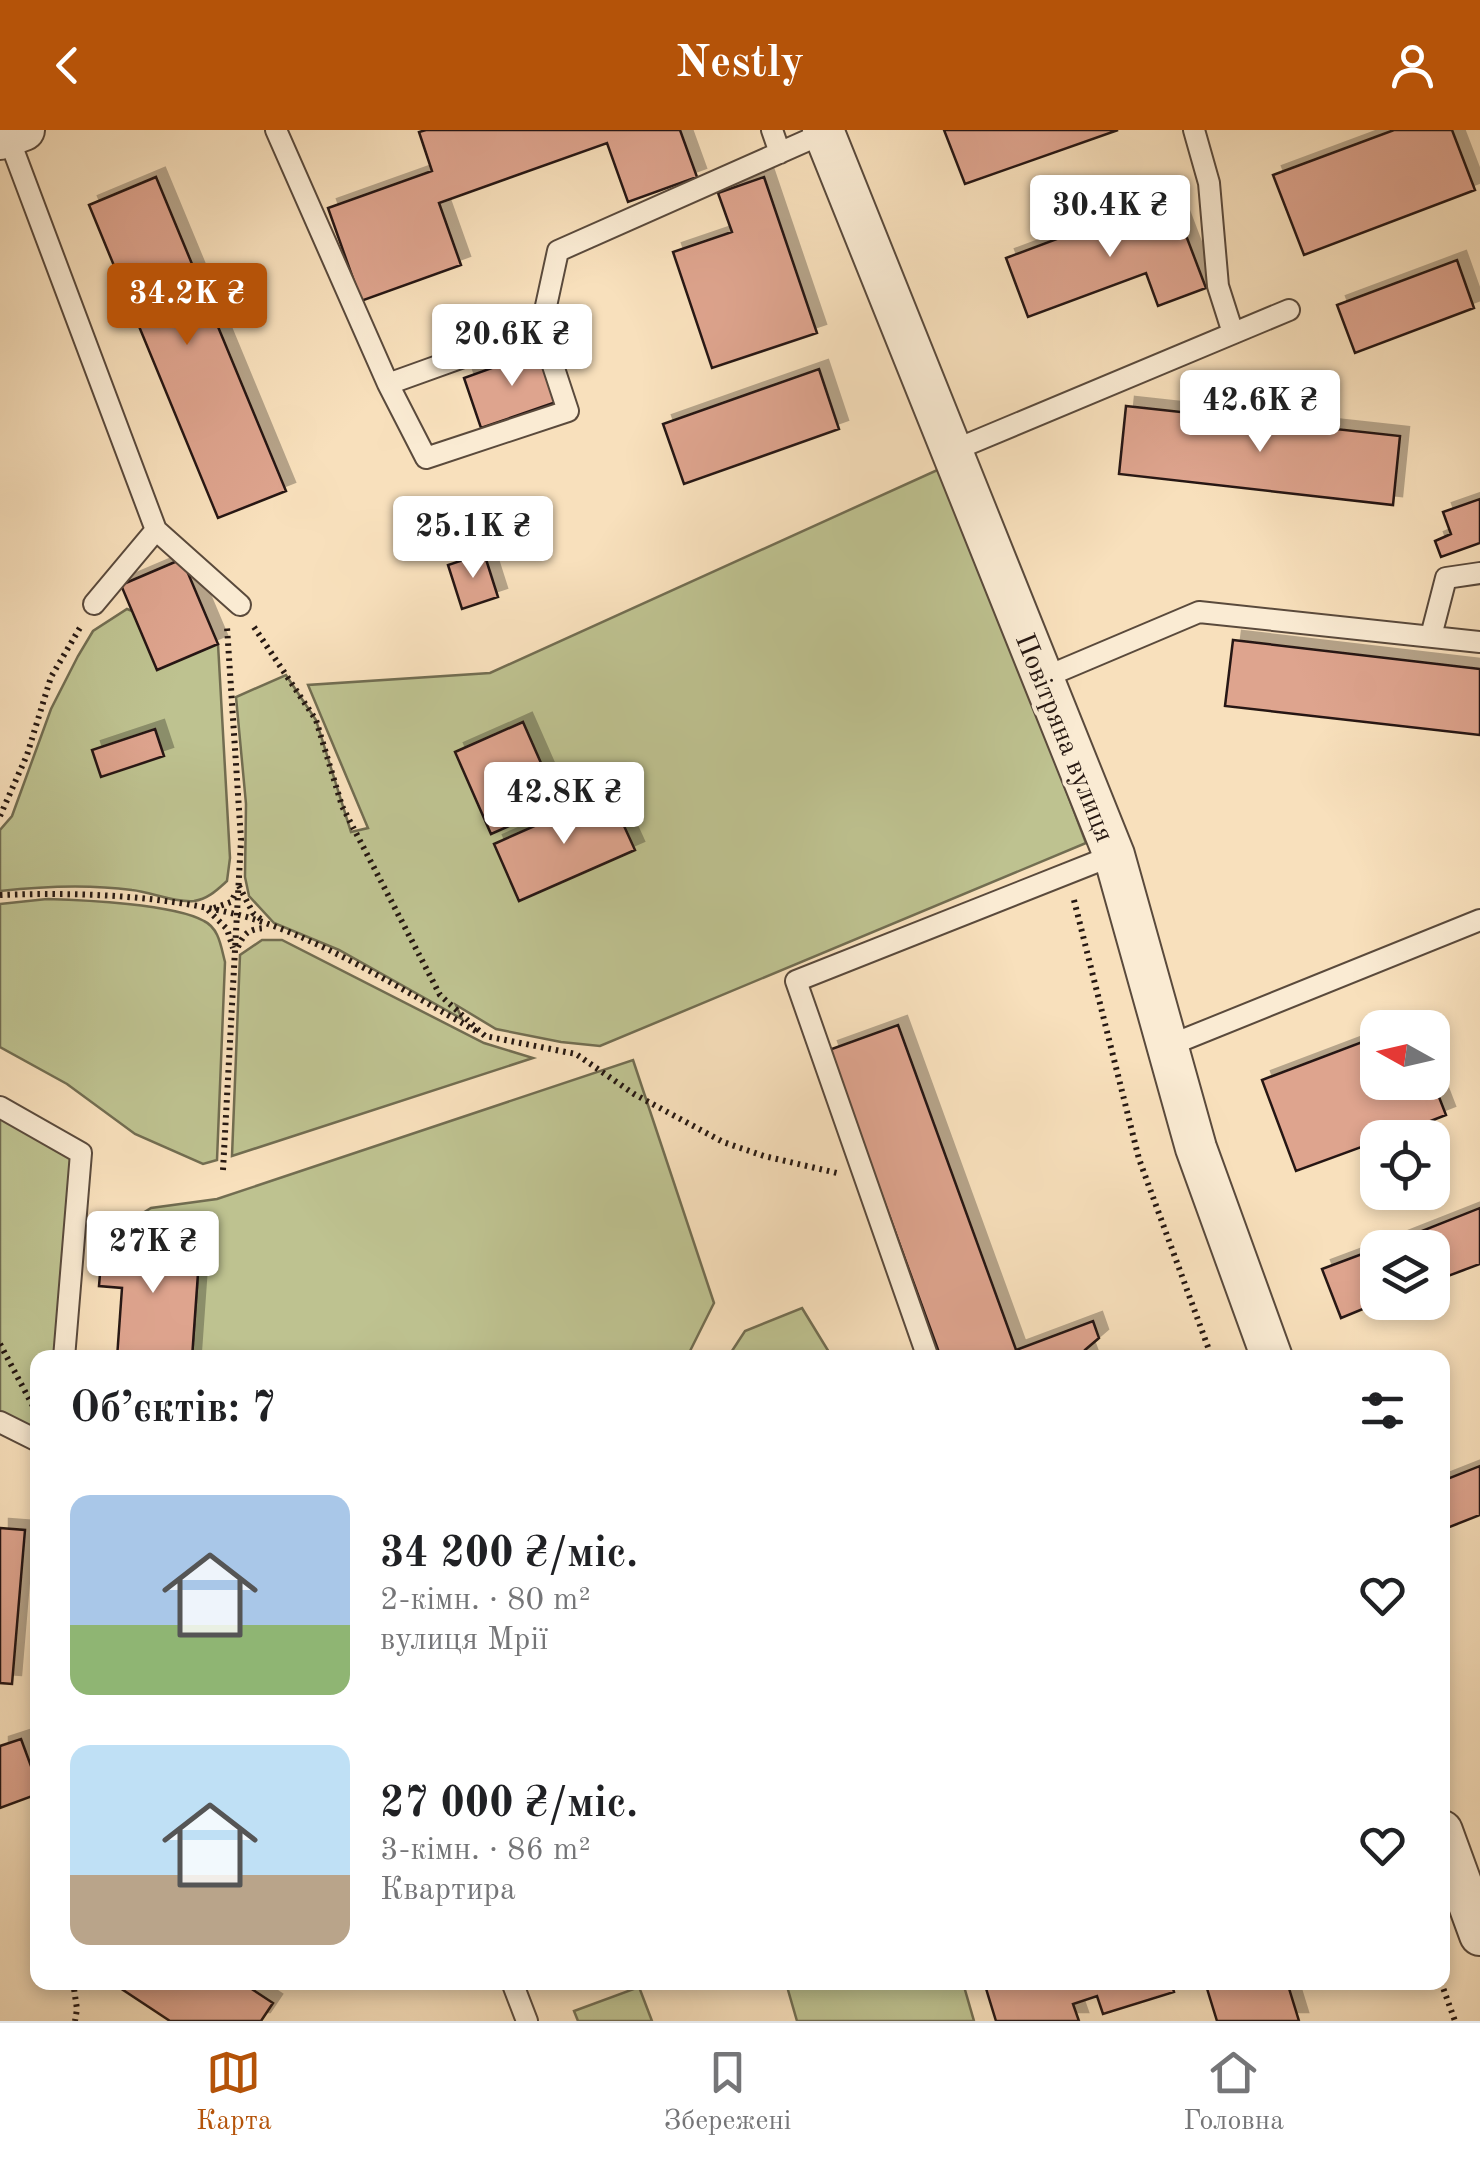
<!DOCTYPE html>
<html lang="uk">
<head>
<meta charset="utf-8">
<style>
	body { margin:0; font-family:"Old Standard TT",serif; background:#f2f2f2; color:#202124; height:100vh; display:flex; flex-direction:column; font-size:38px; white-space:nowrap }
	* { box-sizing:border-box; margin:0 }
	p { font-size:32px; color:#757577 }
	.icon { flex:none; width:55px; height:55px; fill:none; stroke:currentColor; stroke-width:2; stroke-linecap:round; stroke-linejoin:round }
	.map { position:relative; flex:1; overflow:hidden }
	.details { position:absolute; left:30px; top:1220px; width:1420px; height:640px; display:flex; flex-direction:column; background:#fff; border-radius:20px; box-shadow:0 5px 15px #0003 }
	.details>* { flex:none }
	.needle { width:65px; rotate:278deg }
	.fabs { position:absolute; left:1360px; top:880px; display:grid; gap:20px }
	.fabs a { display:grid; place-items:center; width:90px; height:90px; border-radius:20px; background:#fff; box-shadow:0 5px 15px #0003; font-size:50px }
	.price { position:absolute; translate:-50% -85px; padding:0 22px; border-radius:10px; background:#fff; color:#222; font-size:32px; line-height:65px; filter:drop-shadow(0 2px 5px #0008) }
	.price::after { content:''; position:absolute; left:50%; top:60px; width:30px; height:22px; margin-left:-15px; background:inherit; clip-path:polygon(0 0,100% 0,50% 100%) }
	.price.current { background:#b45309; color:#fff }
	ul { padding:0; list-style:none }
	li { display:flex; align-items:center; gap:30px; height:250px; padding:0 40px }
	li span { display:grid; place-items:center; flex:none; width:280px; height:200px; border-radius:20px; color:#555 }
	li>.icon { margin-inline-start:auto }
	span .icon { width:120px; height:120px; fill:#fffc; stroke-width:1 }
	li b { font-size:42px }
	h2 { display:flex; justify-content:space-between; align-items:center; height:120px; padding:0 40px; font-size:42px }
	header { display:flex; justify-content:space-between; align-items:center; height:130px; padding:0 40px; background:#b45309; color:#fff; font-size:45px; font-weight:700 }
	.dock { display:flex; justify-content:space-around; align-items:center; height:140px; border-top:2px solid #e0e0e0; background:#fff; font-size:28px; color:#757577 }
	.dock a { display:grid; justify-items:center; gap:5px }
	.dock .current { color:#b45309 }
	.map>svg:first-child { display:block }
</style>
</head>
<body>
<header><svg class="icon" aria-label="back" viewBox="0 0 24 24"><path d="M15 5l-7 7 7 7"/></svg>Nestly<svg class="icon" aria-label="person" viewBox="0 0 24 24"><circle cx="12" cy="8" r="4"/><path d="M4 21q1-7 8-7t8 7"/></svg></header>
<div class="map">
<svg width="1480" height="1891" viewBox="0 0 1480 1891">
	<defs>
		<filter id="shadow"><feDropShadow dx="9" dy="-9" stdDeviation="0" flood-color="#0004"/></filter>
	</defs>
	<rect width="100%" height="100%" fill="#f8e0bc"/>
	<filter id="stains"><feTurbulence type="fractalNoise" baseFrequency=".002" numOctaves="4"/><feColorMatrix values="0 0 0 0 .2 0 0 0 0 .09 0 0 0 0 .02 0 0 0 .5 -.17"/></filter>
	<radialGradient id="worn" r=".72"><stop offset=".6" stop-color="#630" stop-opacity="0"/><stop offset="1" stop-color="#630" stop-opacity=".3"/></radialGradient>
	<path fill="#bec290" stroke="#726d51" stroke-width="2.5" d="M 944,337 L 1086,713 L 600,916 L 561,912 L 496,899 L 456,875 L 462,889 L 339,820 L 274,793 L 249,766 L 245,747 L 246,674 L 236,567 L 286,545 L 316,590 L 351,702 L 368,698 L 308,555 L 490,543 Z
		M 127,479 L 218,514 L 230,728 L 227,751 C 217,760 208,769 194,771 C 175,773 151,762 132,760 C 88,754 44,756 0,761 L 0,700 L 12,686 L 51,579 L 78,526 L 93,501 Z
		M 47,769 C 83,770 174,774 204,791 C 219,798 221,817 225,832 L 217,1030 L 203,1034 L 135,1004 L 67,954 L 0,917 L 0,774 Z
		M 262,810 L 282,810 L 484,913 L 533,928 L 232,1026 L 240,825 Z
		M 633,930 L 714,1173 L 687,1227 L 192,1227 L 200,1115 L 103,1108 L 151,1078 L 217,1069 Z
		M 0,978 L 81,1023 L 64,1227 L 38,1228 L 37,1311 L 0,1292 Z
		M 802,1178 L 832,1227 L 728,1227 L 745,1201 Z
		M 786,1853 L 963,1853 L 974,1891 L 797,1891 Z
		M 639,1857 L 652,1891 L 578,1891 L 574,1881 Z"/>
	<path fill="#dea48e" stroke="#261812" stroke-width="2.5" filter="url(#shadow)" d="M 426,0 L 680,0 L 697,47 L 628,72 L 607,13 L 439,73 L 461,135 L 361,171 L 328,78 L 432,41 L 419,2 Z
		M 944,0 L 1118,0 L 965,54 Z
		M 1394,0 L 1452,0 L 1475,60 L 1304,125 L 1273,45 Z
		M 156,47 L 286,361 L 218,388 L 89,75 Z
		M 764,47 L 817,203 L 712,238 L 673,122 L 732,102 L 718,63 Z
		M 1171,66 L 1206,158 L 1158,176 L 1146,143 L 1028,187 L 1006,128 Z
		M 1457,130 L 1474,178 L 1355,223 L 1337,175 Z
		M 542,220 L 559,271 L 481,298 L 464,248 Z
		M 819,239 L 839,299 L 684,354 L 663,294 Z
		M 1126,276 L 1400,306 L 1393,375 L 1119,344 Z
		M 1480,369 L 1480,413 L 1441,427 L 1435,411 L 1451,404 L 1443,382 Z
		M 484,423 L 498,467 L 462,479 L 448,435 Z
		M 182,429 L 218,514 L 157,540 L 121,455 Z
		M 1233,510 L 1480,539 L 1480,605 L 1225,576 Z
		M 523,592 L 559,674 L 491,704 L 455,622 Z
		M 155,599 L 164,626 L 101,647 L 92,620 Z
		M 609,663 L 635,720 L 519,771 L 494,714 Z
		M 898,895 L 1019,1228 L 941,1228 L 829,920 Z
		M 1378,906 L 1378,952 L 1432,952 L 1432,949 L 1446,985 L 1387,1008 L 1378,1008 L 1378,1011 L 1296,1041 L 1262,950 Z
		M 1480,1078 L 1480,1134 L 1432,1152 L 1432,1118 L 1379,1118 Z
		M 103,1108 L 200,1115 L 192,1228 L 117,1228 L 122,1158 L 99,1156 Z
		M 1378,1118 L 1380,1172 L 1341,1188 L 1322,1139 Z
		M 1093,1191 L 1099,1208 L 1085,1220 L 1088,1228 L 1019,1228 L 1016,1220 Z
		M 1480,1336 L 1480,1385 L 1442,1400 L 1442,1351 Z
		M 0,1398 L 25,1400 L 12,1554 L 0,1553 Z
		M 21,1609 L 38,1655 L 38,1664 L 0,1678 L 0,1616 Z
		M 111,1852 L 241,1852 L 273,1873 L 261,1891 L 170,1891 Z
		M 984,1852 L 1171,1852 L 1174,1862 L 1103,1884 L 1097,1866 L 1073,1874 L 1079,1891 L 996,1891 Z
		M 1205,1852 L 1287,1852 L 1299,1891 L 1217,1891 Z"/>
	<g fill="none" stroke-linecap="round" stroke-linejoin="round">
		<g stroke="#5a4a3c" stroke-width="24">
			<path id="lane" d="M 276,0 L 388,254 L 541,199 L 558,121 L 824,3
				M 772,0 L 780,23
				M 1194,0 L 1209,53 L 1218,156 L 1233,203
				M 8,6 L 156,400 L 240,475
				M 388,254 L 426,328 L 568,281 L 541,199
				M 952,321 L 1289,180
				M 94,474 L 156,400
				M 1431,506 L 1446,448 L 1480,443
				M 1043,548 L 1199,482 L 1480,512
				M 1168,916 L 1480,790
				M 0,977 L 81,1023 L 64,1228
				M 928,1228 L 796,851 L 1114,725
				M 0,1292 L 38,1311
				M 512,1852 L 527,1891"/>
		</g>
		<g stroke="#5a4a3c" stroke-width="44">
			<path id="street" d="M 823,0 L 1114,725 L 1196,1018 L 1272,1228
				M 0,9 L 24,0
				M 1442,1701 L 1480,1805"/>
		</g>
		<path stroke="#261812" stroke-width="6" stroke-dasharray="2.5 5" stroke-linecap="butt" d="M 254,497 L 316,590 L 342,676 L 440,865 L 485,906 L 576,924 L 634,964 L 723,1012 L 764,1026 L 837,1043
			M 0,686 L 27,625 L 51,547 L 81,496
			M 239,756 L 253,783 L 262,790
			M 0,765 C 78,762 159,765 235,784 C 311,802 406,862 476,901
			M 1074,770 L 1139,1029 L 1212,1228
			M 214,778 L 231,772 L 235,764
			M 208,780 L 227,799 L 233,818
			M 238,817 C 244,803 249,799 265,798
			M 223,1040 L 241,710 L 227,497
			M 0,1214 L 35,1280
			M 73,1852 L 77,1879 L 75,1891
			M 1441,1852 L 1455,1891"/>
		<use href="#lane" stroke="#faebd3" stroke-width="20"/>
		<use href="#street" stroke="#faebd3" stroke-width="40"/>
	</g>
	<g text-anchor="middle" stroke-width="8" stroke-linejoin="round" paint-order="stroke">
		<g font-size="28" fill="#261812" stroke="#faebd3">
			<text transform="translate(1066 607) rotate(68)" y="10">Повітряна вулиця</text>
		</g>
	</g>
	<rect width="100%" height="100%" filter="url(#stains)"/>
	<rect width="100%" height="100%" fill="url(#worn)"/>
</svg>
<div class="fabs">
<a><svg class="needle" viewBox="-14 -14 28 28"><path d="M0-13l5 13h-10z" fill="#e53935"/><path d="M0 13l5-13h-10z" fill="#757577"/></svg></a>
<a><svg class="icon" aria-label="locate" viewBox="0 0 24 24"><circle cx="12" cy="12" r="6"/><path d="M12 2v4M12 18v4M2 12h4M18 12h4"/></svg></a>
<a><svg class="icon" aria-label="layers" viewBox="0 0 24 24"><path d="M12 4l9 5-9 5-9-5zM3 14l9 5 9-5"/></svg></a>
</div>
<b class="price" style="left:1110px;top:130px">30.4K ₴</b>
<b class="price current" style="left:187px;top:218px">34.2K ₴</b>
<b class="price" style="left:512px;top:259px">20.6K ₴</b>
<b class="price" style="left:1260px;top:325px">42.6K ₴</b>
<b class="price" style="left:473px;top:451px">25.1K ₴</b>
<b class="price" style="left:564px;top:717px">42.8K ₴</b>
<b class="price" style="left:153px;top:1166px">27K ₴</b>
<section class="details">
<h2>Об’єктів: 7<svg class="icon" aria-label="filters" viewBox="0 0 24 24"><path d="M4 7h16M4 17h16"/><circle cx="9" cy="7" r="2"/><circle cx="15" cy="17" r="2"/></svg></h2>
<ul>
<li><span style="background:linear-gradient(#a9c7e8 65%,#8fb573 0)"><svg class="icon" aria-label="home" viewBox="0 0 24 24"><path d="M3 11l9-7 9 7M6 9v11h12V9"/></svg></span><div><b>34 200 ₴/міс.</b><p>2-кімн. · 80 m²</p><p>вулиця Мрії</p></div><svg class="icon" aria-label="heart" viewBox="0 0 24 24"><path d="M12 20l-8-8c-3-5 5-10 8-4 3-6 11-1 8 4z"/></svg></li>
<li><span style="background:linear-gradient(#bfe0f5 65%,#b9a48a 0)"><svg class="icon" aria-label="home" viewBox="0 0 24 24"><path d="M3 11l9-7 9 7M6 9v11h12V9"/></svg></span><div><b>27 000 ₴/міс.</b><p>3-кімн. · 86 m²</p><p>Квартира</p></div><svg class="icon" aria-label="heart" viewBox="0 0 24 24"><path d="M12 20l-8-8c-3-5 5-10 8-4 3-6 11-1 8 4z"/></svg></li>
</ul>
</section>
</div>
<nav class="dock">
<a class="current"><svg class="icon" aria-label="map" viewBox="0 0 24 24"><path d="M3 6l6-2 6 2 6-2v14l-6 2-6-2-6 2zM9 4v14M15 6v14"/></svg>Карта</a>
<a><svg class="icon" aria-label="saved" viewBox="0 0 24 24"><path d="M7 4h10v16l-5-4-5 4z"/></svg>Збережені</a>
<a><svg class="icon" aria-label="home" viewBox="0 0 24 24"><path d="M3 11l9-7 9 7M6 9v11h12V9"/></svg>Головна</a>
</nav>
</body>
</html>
